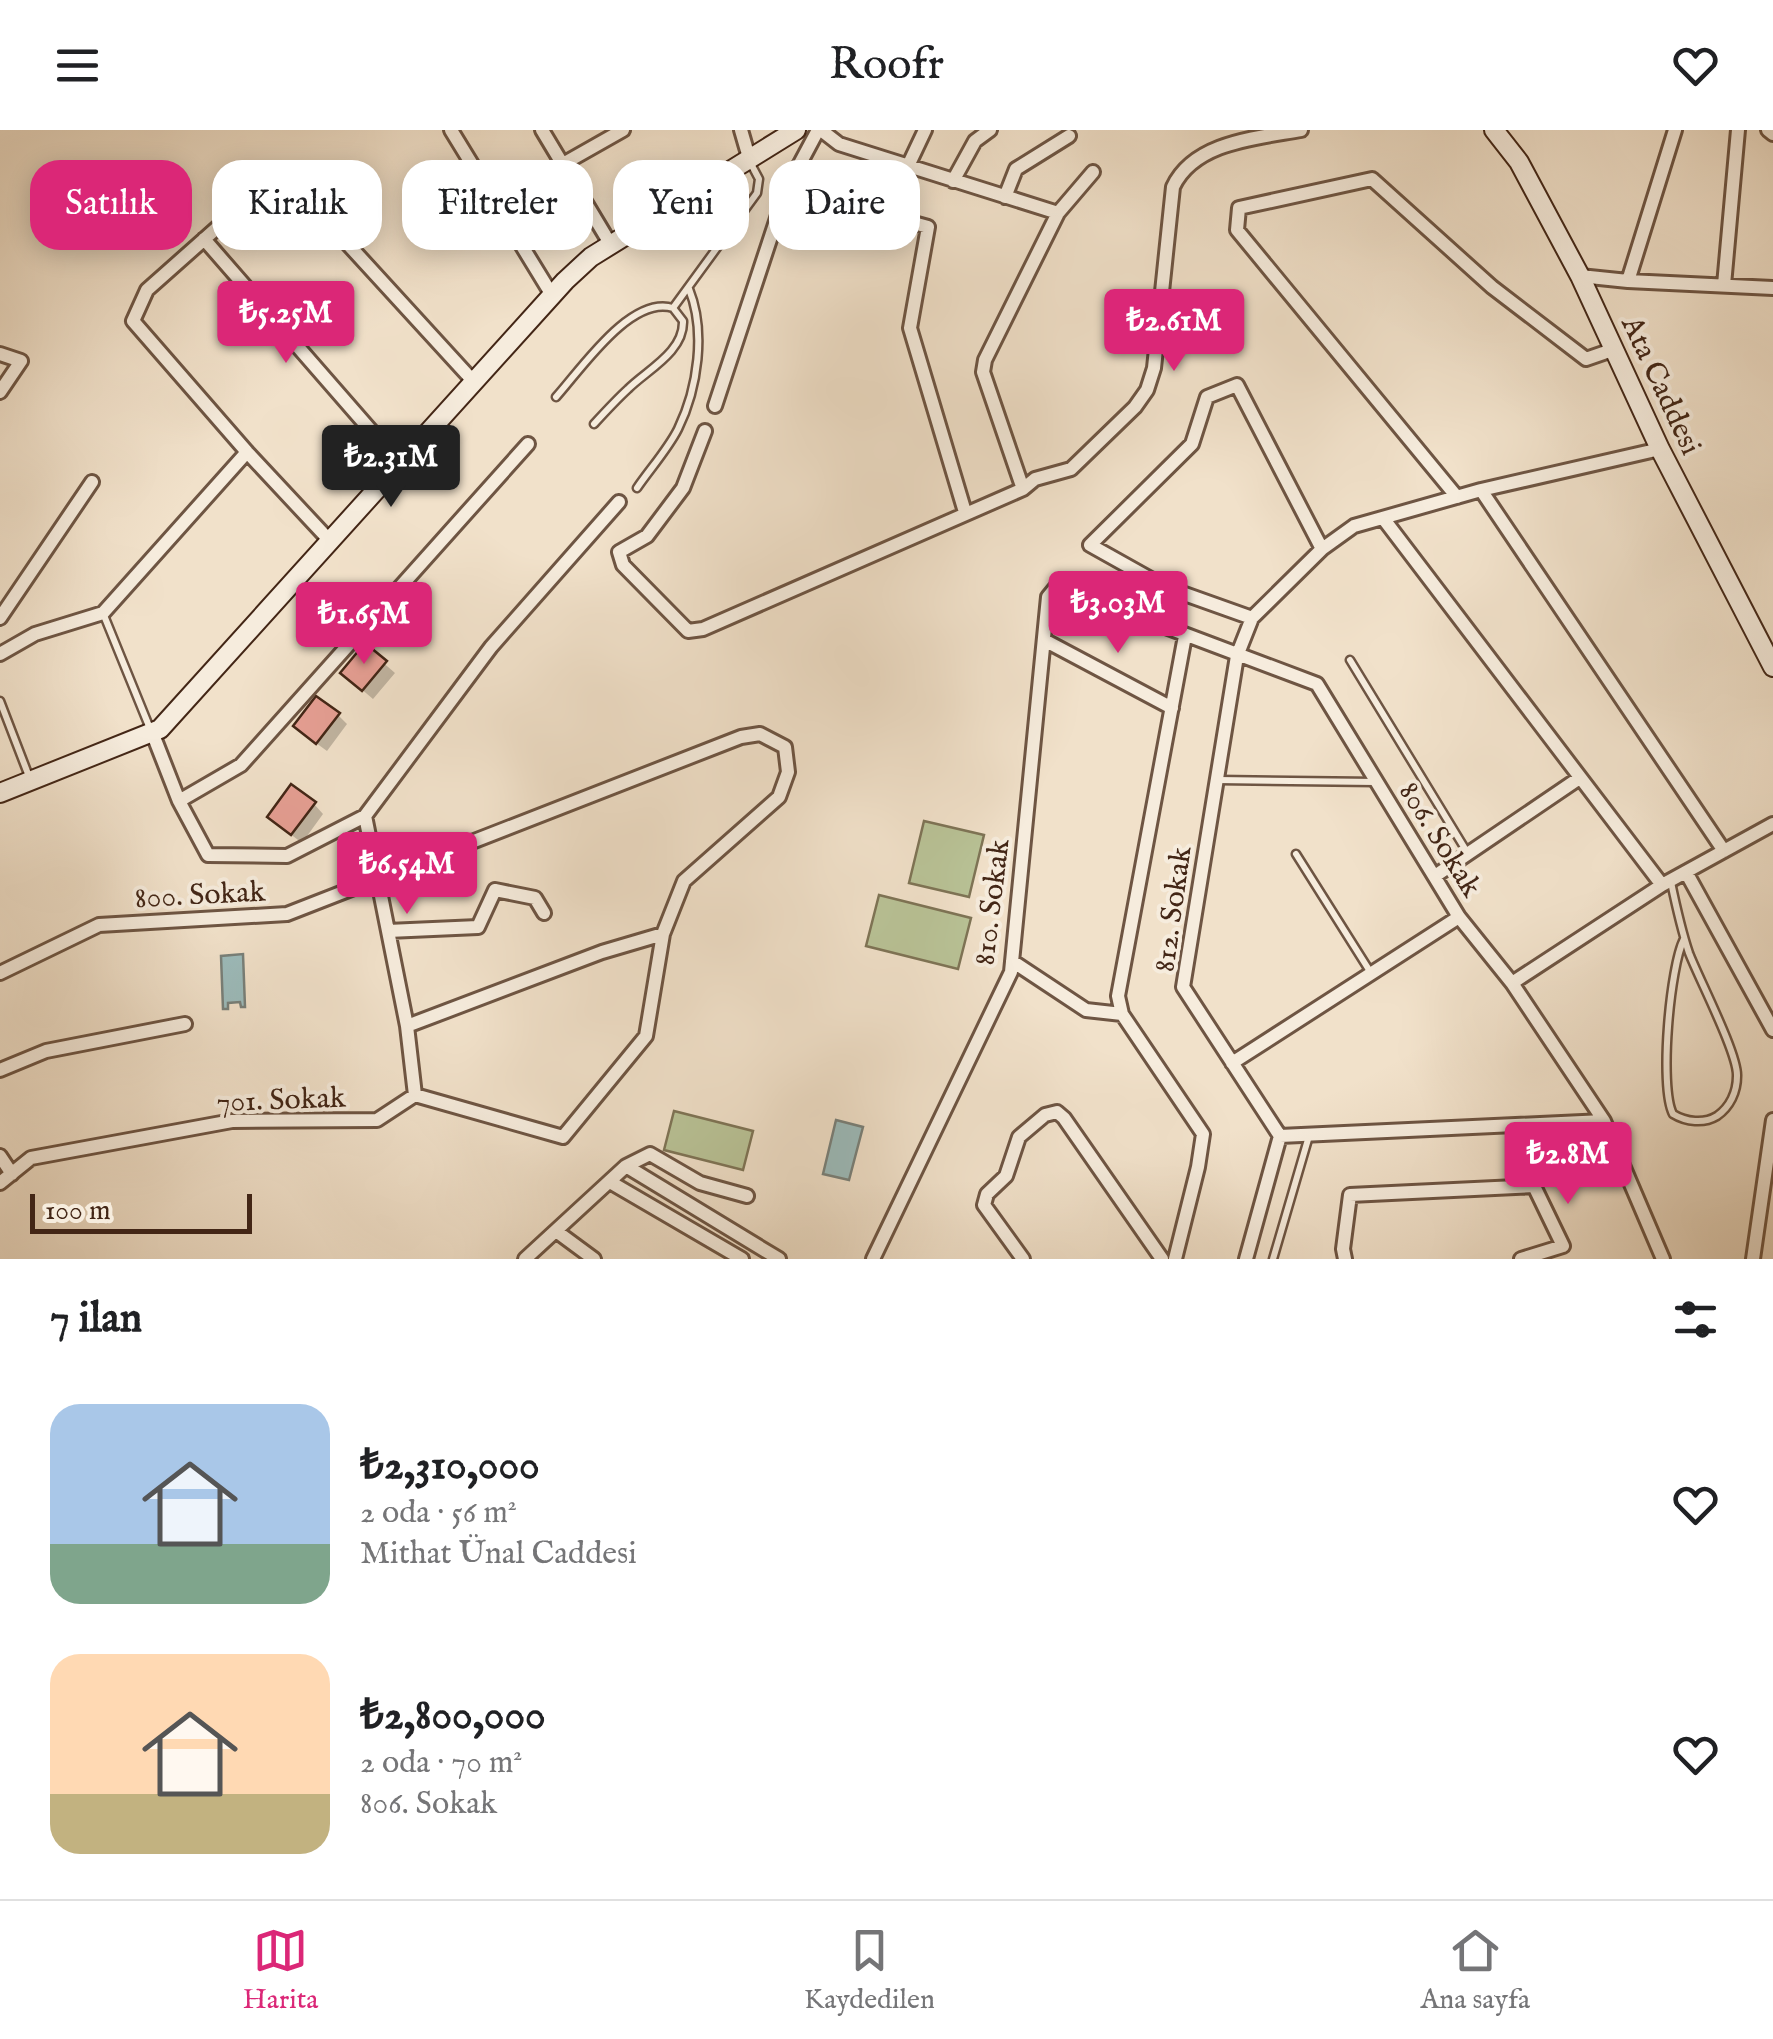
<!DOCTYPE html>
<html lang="tr">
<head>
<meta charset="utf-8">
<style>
	body { margin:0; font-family:"IM FELL English",serif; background:#f6f6f6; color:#202124; height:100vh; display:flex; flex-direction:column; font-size:38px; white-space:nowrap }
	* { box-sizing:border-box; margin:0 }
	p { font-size:32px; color:#757577 }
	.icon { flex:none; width:55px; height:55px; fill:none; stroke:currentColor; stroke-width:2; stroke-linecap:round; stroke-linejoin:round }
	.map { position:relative; height:1129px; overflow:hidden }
	.details { display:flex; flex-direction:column; background:#fff; flex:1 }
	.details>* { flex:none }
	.top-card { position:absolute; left:30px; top:30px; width:1000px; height:90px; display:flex; gap:20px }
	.scale { position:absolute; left:30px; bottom:25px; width:222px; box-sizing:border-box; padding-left:10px; border:5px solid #432616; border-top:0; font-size:28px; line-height:35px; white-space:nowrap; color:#432616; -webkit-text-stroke:8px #f6ecdd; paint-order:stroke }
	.price { position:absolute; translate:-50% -85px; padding:0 22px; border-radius:10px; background:#db2777; color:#fff; font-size:32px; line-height:65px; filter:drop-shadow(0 2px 5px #0008) }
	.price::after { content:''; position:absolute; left:50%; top:60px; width:30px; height:22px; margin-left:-15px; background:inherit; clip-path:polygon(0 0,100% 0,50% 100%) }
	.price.active { background:#222; color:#fff }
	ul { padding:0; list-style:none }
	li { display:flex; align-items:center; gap:30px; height:250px; padding:0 50px }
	li span { display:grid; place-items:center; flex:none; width:280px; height:200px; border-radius:30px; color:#555 }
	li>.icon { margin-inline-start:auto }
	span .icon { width:120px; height:120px; fill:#fffc; stroke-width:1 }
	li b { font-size:42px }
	h2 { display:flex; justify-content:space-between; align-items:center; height:120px; padding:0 50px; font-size:42px }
	.chip { padding:0 35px; border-radius:30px; background:#fff; box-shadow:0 5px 25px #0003; font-size:35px; line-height:90px }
	.chip.active { background:#db2777; color:#fff }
	header { display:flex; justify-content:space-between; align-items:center; height:130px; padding:0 50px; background:#fff; font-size:45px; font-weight:600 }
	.tabs { display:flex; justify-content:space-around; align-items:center; height:140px; border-top:2px solid #e0e0e0; background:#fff; font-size:28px; color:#757577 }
	.tabs a { display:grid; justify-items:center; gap:5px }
	.tabs .active { color:#db2777 }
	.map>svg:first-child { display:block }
</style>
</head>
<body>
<header><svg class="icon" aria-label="menu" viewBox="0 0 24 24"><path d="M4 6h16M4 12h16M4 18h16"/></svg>Roofr<svg class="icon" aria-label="heart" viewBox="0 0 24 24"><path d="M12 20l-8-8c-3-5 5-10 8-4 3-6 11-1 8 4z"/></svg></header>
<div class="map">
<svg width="1773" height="1129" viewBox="0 0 1773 1129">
	<rect width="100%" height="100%" fill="#f1e1ca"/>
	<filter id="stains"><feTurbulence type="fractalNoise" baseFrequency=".002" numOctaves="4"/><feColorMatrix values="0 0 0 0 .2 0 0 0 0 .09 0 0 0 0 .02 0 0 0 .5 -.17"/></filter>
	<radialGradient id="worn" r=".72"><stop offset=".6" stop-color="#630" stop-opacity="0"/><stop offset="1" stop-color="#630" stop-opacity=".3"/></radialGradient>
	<path fill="#b9c397" stroke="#7e7456" stroke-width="2.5" d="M 924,691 L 984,705 L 969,767 L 909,753 Z
		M 879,765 L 971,788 L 958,839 L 866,816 Z
		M 674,981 L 753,1001 L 743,1040 L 664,1020 Z"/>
	<path fill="#9cbcbc" stroke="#78807a" stroke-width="2.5" d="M 243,824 L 245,877 L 241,877 L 240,872 L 228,873 L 228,879 L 223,879 L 221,826 Z
		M 836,990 L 863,997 L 849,1050 L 823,1044 Z"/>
	<path fill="#0003" d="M 365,517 L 395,543 L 373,569 L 353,552 Z
		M 338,585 L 347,594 L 327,621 L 305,605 Z
		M 314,674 L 323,684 L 302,713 L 280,696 Z"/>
	<path fill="#e69f94" stroke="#432616" stroke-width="2.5" d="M 365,513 L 387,531 L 362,561 L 340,543 Z
		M 316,566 L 340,583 L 316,614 L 293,596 Z
		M 291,654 L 316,672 L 291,705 L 267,687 Z"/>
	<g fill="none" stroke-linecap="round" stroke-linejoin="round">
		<g stroke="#6e5543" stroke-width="11">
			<path id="lane" d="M 673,178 L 757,63 L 759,49 L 750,32
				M 556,267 C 582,238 631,165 673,178 L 683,191 C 684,222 647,240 628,259 C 616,270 605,282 594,294
				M 637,358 C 650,339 668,319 678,299 C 698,258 706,201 689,159
				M 103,483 L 151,601
				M 1350,530 L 1467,722
				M 0,571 L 30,649
				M 1218,650 L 1376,652
				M 1296,724 L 1371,843
				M 1671,752 C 1676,776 1681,799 1689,823 C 1699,849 1738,924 1737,946 C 1737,962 1730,977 1717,986 C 1704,994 1686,992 1673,984 C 1659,957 1670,836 1684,809
				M 1273,1129 L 1309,1006"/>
		</g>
		<g stroke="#6e5543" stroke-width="18">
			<path id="street" d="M 451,0 L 552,165
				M 542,0 L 611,115
				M 741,0 L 750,31
				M 821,0 L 839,14 L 1058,83
				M 1768,0 L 1773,4
				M 563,34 L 623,0
				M 908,36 L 925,0
				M 953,51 L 975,11 L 990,0
				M 787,58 L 928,97 L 910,198 L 965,382
				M 1005,67 L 1016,39 L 1069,6
				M 204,109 L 400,334
				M 1580,146 L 1628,151 L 1675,0
				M 1628,151 L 1773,158
				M 1724,155 L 1738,0
				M 0,224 L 21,231 L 0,262
				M 715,276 L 787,58 L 818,0
				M 705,301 L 683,358 L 647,406 L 619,422 L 623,435 L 688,501 L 703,499 L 1023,359 L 1035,349 L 1071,339 L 1135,277 L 1147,260 L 1154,238 L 1173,57 C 1194,12 1256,8 1301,0
				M 1023,359 L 983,242 L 985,230 L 1058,83 L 1093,42
				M 1481,360 L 1724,721
				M 1457,367 L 1237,100 L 1239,78 L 1372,49 L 1492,157 L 1586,229 L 1615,219
				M 1383,388 L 1662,755
				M 331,412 L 247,322 L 133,191 L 147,160 L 281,41 L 474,252
				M 0,488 L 92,352
				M 1252,488 L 1165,457 L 1090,415 L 1192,314 L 1207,267 L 1237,255 L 1322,419
				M 1044,510 L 1172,578
				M 0,524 L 35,504 L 103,483 L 247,322
				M 152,602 L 179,671 L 208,725 L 287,726 L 365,686 L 491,517 L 619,372
				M 179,671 L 241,635 L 528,314
				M 365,686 L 407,896 L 415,965
				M 1686,742 L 1773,900
				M 1435,746 L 1578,649
				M 388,801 L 478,797 L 495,760 L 535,768 L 544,783
				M 1012,831 L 1086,880 L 1122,884
				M 0,843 L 99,795 L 287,784 L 741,607 L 760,604 L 785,617 L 788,642 L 779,667 L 684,751 L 663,804 L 646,906 L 563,1007 L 415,965 L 377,990 L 232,991 L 31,1028 L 0,1053
				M 1512,853 L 1662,755 L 1773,694
				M 407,896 L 602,822 L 663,804
				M 1232,933 L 1459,787
				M 0,940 L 46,921 L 185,894
				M 1280,1006 L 1604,991
				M 0,1026 L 12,1044
				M 626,1036 L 779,1129
				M 610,1052 L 742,1129
				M 556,1101 L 594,1129
				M 525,1129 L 626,1036 L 650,1024 L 700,1053 L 747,1066
				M 873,1129 L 1011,842 L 1048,467 L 1057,456 L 1317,554 L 1459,787 L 1512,853 L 1604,991 L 1663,1129
				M 1023,1129 L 984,1075 L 987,1064 L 1006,1046 L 1019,1007 L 1045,985 L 1057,982 L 1064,988 L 1162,1129
				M 1175,1129 L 1198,1037 L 1203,1004 L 1122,884 L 1118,866 L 1185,506
				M 1246,1129 L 1280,1006 L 1183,857 L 1237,526 L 1252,488 L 1322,419 L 1354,396 L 1481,360 L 1660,319
				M 1345,1129 L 1343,1119 L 1350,1065 L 1534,1056 L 1563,1116 L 1521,1129
				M 1753,1129 L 1773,990"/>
		</g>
		<g stroke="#432616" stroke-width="22">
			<path id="secondary" d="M 1494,0 L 1519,32 L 1580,146 L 1660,319 L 1773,537
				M 0,663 L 160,599 L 565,151 L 591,127 L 796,0"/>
		</g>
		<use href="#lane" stroke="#f6ecdd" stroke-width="6"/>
		<use href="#street" stroke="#f6ecdd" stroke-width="12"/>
		<use href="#secondary" stroke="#f6ecdd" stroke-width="18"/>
	</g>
	<g text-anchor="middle" stroke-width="8" stroke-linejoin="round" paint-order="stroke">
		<g font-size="30" fill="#432616" stroke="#f6ecdd">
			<text transform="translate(1662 255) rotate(65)" y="10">Ata Caddesi</text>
			<text transform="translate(1441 709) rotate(58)" y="10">806. Sokak</text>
			<text transform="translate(200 764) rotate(-3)" y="10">800. Sokak</text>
			<text transform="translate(991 772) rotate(-83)" y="10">810. Sokak</text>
			<text transform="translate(1172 779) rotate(-82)" y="10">812. Sokak</text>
			<text transform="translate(281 969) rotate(-2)" y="10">701. Sokak</text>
		</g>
	</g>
	<rect width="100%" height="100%" filter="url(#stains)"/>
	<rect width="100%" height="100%" fill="url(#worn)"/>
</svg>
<div class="scale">100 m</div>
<b class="price" style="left:286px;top:236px">₺5.25M</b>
<b class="price" style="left:1174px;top:244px">₺2.61M</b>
<b class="price active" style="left:391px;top:380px">₺2.31M</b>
<b class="price" style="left:1118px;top:526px">₺3.03M</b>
<b class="price" style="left:364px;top:537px">₺1.65M</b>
<b class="price" style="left:407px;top:787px">₺6.54M</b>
<b class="price" style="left:1568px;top:1077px">₺2.8M</b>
<div class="top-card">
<a class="chip active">Satılık</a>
<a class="chip">Kiralık</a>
<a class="chip">Filtreler</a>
<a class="chip">Yeni</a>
<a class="chip">Daire</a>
</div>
</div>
<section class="details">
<h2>7 ilan<svg class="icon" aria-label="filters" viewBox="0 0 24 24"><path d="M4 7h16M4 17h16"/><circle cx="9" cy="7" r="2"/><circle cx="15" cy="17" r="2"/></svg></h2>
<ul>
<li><span style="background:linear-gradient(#a9c7e8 70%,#7fa58c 0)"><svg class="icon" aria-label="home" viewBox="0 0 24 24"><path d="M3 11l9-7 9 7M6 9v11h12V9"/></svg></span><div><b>₺2,310,000</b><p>2 oda · 56 m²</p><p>Mithat Ünal Caddesi</p></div><svg class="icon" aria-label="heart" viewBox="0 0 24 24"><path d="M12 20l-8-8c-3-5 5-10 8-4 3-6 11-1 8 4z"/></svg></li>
<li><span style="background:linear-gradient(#ffd9b3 70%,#c2b280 0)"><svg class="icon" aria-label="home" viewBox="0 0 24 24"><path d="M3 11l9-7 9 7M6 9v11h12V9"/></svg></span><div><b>₺2,800,000</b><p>2 oda · 70 m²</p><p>806. Sokak</p></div><svg class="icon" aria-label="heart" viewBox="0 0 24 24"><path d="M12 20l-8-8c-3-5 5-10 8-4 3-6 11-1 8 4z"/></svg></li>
</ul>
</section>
<nav class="tabs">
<a class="active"><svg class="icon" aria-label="map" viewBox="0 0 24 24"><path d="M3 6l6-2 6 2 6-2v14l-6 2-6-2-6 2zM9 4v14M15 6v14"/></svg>Harita</a>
<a><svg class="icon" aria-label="saved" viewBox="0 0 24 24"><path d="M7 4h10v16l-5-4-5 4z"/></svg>Kaydedilen</a>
<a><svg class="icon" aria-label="home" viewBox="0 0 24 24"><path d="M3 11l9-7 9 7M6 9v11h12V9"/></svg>Ana sayfa</a>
</nav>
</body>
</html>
